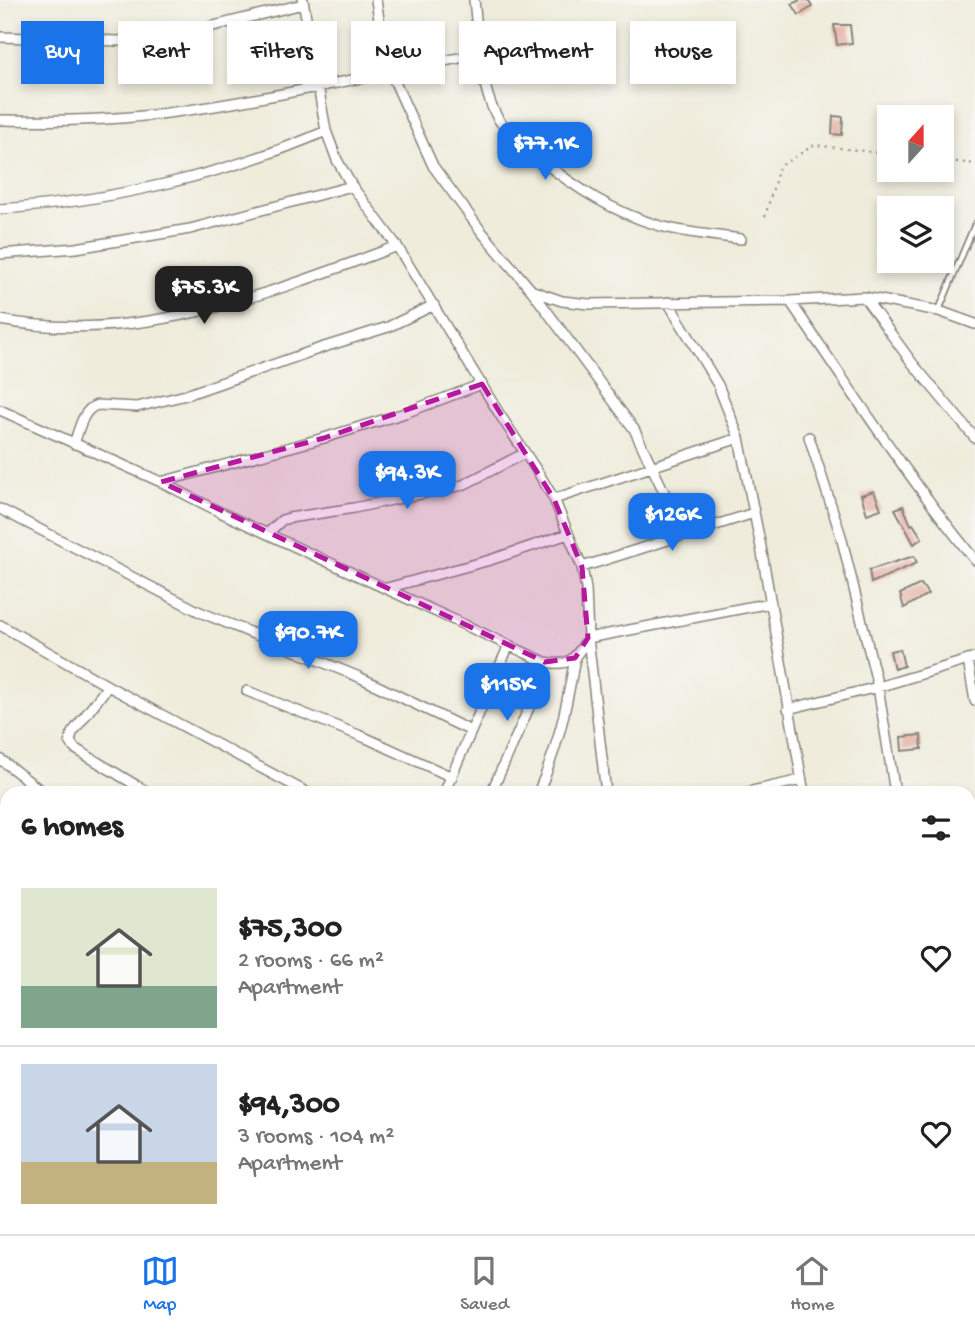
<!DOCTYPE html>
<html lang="en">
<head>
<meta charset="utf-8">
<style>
	body { margin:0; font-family:"Gochi Hand",sans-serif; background:#f2f2f2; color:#222; height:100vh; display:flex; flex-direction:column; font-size:26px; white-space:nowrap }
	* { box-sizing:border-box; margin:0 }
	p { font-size:23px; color:#767676 }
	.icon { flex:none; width:38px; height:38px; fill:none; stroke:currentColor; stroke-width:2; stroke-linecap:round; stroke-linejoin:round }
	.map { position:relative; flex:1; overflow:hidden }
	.details { position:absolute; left:0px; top:786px; width:976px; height:450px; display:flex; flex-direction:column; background:#fff; border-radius:21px 21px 0 0; box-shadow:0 4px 10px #0003 }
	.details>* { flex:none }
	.guide { position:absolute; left:21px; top:21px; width:934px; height:63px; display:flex; gap:14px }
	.needle { width:46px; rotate:21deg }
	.controls { position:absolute; left:877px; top:105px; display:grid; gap:14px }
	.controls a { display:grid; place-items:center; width:77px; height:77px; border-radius:0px; background:#fff; box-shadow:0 4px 10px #0003; font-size:35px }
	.price { position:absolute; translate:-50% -60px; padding:0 16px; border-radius:14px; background:#1a73e8; color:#fff; font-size:23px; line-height:46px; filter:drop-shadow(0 2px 4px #0008) }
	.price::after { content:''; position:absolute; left:50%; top:42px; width:21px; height:16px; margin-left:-10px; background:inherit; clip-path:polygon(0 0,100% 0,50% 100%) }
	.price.on { background:#222; color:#fff }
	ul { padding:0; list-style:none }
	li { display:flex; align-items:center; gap:21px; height:175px; padding:0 21px }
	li+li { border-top:2px solid #e0e0e0 }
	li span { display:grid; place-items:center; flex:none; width:196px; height:140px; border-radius:0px; color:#555 }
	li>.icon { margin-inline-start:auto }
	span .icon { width:84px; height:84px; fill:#fffc; stroke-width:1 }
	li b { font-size:30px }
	h2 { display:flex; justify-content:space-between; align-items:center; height:84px; padding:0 21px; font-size:30px }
	.pill { padding:0 24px; border-radius:0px; background:#fff; box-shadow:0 4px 10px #0003; font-size:24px; line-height:63px }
	.pill.on { background:#1a73e8; color:#fff }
	.tabs { display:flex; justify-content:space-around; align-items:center; height:98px; border-top:2px solid #e0e0e0; background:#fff; font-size:19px; color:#767676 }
	.tabs a { display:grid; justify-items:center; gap:4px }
	.tabs .on { color:#1a73e8 }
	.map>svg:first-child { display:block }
</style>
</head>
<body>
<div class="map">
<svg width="975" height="1234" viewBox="0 0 975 1234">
	<rect width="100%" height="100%" fill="#f6f6f2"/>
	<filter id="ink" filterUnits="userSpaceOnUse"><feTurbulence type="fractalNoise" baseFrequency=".0143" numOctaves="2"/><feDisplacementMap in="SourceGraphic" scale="14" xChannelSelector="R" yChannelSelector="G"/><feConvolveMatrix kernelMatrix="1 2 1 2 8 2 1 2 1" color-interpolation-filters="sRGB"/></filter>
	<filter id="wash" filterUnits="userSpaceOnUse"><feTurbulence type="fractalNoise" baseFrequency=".00686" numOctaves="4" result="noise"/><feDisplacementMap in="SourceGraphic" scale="28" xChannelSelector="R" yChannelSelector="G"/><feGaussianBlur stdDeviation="1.57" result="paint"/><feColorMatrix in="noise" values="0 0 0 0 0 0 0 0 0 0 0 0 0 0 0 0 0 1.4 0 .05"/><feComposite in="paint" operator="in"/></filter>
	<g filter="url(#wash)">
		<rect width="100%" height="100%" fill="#efecdb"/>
		<g id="blocks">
			<path fill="#e7b3a7" d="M 800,0 L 808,0 L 812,7 L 799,15 L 792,4 Z
				M 834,25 L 850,25 L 852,43 L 837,45 Z
				M 833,116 L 843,117 L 842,135 L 832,134 Z
				M 874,491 L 881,509 L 867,514 L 861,495 Z
				M 903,506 L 911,525 L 913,524 L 922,538 L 914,544 L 895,509 Z
				M 914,556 L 917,563 L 871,583 L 869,570 Z
				M 921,584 L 928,594 L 904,608 L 900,594 Z
				M 900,649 L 904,666 L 894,669 L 890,651 Z
				M 921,735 L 922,749 L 902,751 L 901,737 Z"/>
		</g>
	</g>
	<g filter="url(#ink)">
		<use href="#blocks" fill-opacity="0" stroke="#86847c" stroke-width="2"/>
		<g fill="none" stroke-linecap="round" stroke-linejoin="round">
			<g stroke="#86847c" stroke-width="8">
				<path id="lane" d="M 939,310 L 975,224"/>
			</g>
			<g stroke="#86847c" stroke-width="12">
				<path id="street" d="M 303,0 L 326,131 L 337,160 L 352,186 L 397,246 L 500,415 L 539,474 L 554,499 L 582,567 L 586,589 L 588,638 L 606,793
					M 376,0 L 382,38 L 390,71 L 433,166 L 481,231 L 532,291 L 634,429 L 684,534
					M 474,0 C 478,33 480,87 496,115 C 505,132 526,148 541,160 C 576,188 613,212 657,225 C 683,233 714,235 741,239
					M 0,37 L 119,41 L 189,32 L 303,4
					M 0,120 C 53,121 107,121 160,114 C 268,100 374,74 480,54
					M 0,209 C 107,202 228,174 326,131
					M 0,254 L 76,248 L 190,229 L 352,186
					M 533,291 L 562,301 L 589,304 L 790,301 L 864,297 L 939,311 L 975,324
					M 864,297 L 913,364 L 975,438
					M 790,301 C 850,389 908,478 975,560
					M 668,302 L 718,385 L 739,438 L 761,547 L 804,793
					M 0,320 C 137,346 271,293 397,246
					M 0,410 L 161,482 L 222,513 L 545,662 C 571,667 575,658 588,638 L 770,603
					M 809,437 L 841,536 L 878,687 L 895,793
					M 74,444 C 79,430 82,410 97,405 L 137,407 L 186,395 L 321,348 L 388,327 L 434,305
					M 161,482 L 324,438 L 405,413 L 482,384
					M 554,499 L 739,438
					M 0,509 L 200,612 L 359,677 L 471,731
					M 268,533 L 282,520 L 289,518 L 354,508 L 463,485 L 525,453
					M 582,567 L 754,513
					M 387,588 L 490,560 L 568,534
					M 0,625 L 108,686 L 308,793
					M 968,660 L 975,701
					M 108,686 L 72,733 L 70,741 L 74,748 L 149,793
					M 247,691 L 366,738 L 452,777
					M 788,709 L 878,687 L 975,658
					M 0,759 L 44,793
					M 444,793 L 509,645
					M 491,793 L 532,701 L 545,662
					M 538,793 C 559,745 566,709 575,658
					M 743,793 L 801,780
					M 0,881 L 7,886
					M 0,985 L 7,989
					M 0,1082 L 7,1086
					M 0,1133 L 7,1133
					M 6,1195 L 7,1187
					M 300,1228 L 303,1234
					M 685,1228 L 686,1234
					M 868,1228 L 868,1234
					M 946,1228 L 946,1234
					M 250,1234 L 268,1228
					M 488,1234 L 504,1228
					M 760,1234 L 785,1228"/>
			</g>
			<path stroke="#86847c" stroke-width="2" stroke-dasharray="2 5" stroke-linecap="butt" d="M 942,160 L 975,164
				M 765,217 L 779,167 L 814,145 L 889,154"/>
			<use href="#lane" stroke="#fff" stroke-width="4.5"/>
			<use href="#street" stroke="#fff" stroke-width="9"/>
		</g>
	</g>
	<path fill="#b5179e" fill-opacity="0.2" stroke="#b5179e" stroke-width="5" stroke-dasharray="14 9" stroke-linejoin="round" d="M 482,384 L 554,499 L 582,567 L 588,638 L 575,658 L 545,662 L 161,482 L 324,438 Z"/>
</svg>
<div class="controls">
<a><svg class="needle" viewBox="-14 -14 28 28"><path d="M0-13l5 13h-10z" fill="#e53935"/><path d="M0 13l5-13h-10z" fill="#767676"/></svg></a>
<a><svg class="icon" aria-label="layers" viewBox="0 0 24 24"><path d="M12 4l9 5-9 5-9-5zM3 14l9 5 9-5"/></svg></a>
</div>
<b class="price" style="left:545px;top:182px">$77.1K</b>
<b class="price on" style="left:204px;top:326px">$75.3K</b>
<b class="price" style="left:407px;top:511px">$94.3K</b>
<b class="price" style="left:672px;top:553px">$126K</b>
<b class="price" style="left:308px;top:671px">$90.7K</b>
<b class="price" style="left:507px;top:723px">$115K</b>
<div class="guide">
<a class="pill on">Buy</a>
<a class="pill">Rent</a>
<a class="pill">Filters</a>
<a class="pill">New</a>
<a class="pill">Apartment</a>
<a class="pill">House</a>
</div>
<section class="details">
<h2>6 homes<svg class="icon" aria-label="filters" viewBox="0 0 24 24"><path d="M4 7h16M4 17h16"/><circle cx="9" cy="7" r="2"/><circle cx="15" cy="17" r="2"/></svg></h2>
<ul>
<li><span style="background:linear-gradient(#dfe7d0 70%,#7fa58c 0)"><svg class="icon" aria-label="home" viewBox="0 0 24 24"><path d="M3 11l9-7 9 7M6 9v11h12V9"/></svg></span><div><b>$75,300</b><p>2 rooms · 66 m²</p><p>Apartment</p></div><svg class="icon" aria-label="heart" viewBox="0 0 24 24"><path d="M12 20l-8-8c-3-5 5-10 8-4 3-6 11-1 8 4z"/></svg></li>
<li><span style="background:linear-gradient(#c9d6e8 70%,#c2b280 0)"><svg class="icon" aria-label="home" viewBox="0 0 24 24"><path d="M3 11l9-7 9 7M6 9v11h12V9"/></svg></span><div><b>$94,300</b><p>3 rooms · 104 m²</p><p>Apartment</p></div><svg class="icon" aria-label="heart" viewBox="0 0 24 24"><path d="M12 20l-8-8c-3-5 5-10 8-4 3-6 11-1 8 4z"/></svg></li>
</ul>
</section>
</div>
<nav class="tabs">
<a class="on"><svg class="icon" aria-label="map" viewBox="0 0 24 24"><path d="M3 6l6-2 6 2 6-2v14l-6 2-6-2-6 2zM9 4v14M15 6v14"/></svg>Map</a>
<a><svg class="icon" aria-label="saved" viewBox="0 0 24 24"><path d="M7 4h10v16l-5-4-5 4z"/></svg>Saved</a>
<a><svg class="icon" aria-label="home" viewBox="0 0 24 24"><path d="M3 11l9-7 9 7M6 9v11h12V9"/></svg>Home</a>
</nav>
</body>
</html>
